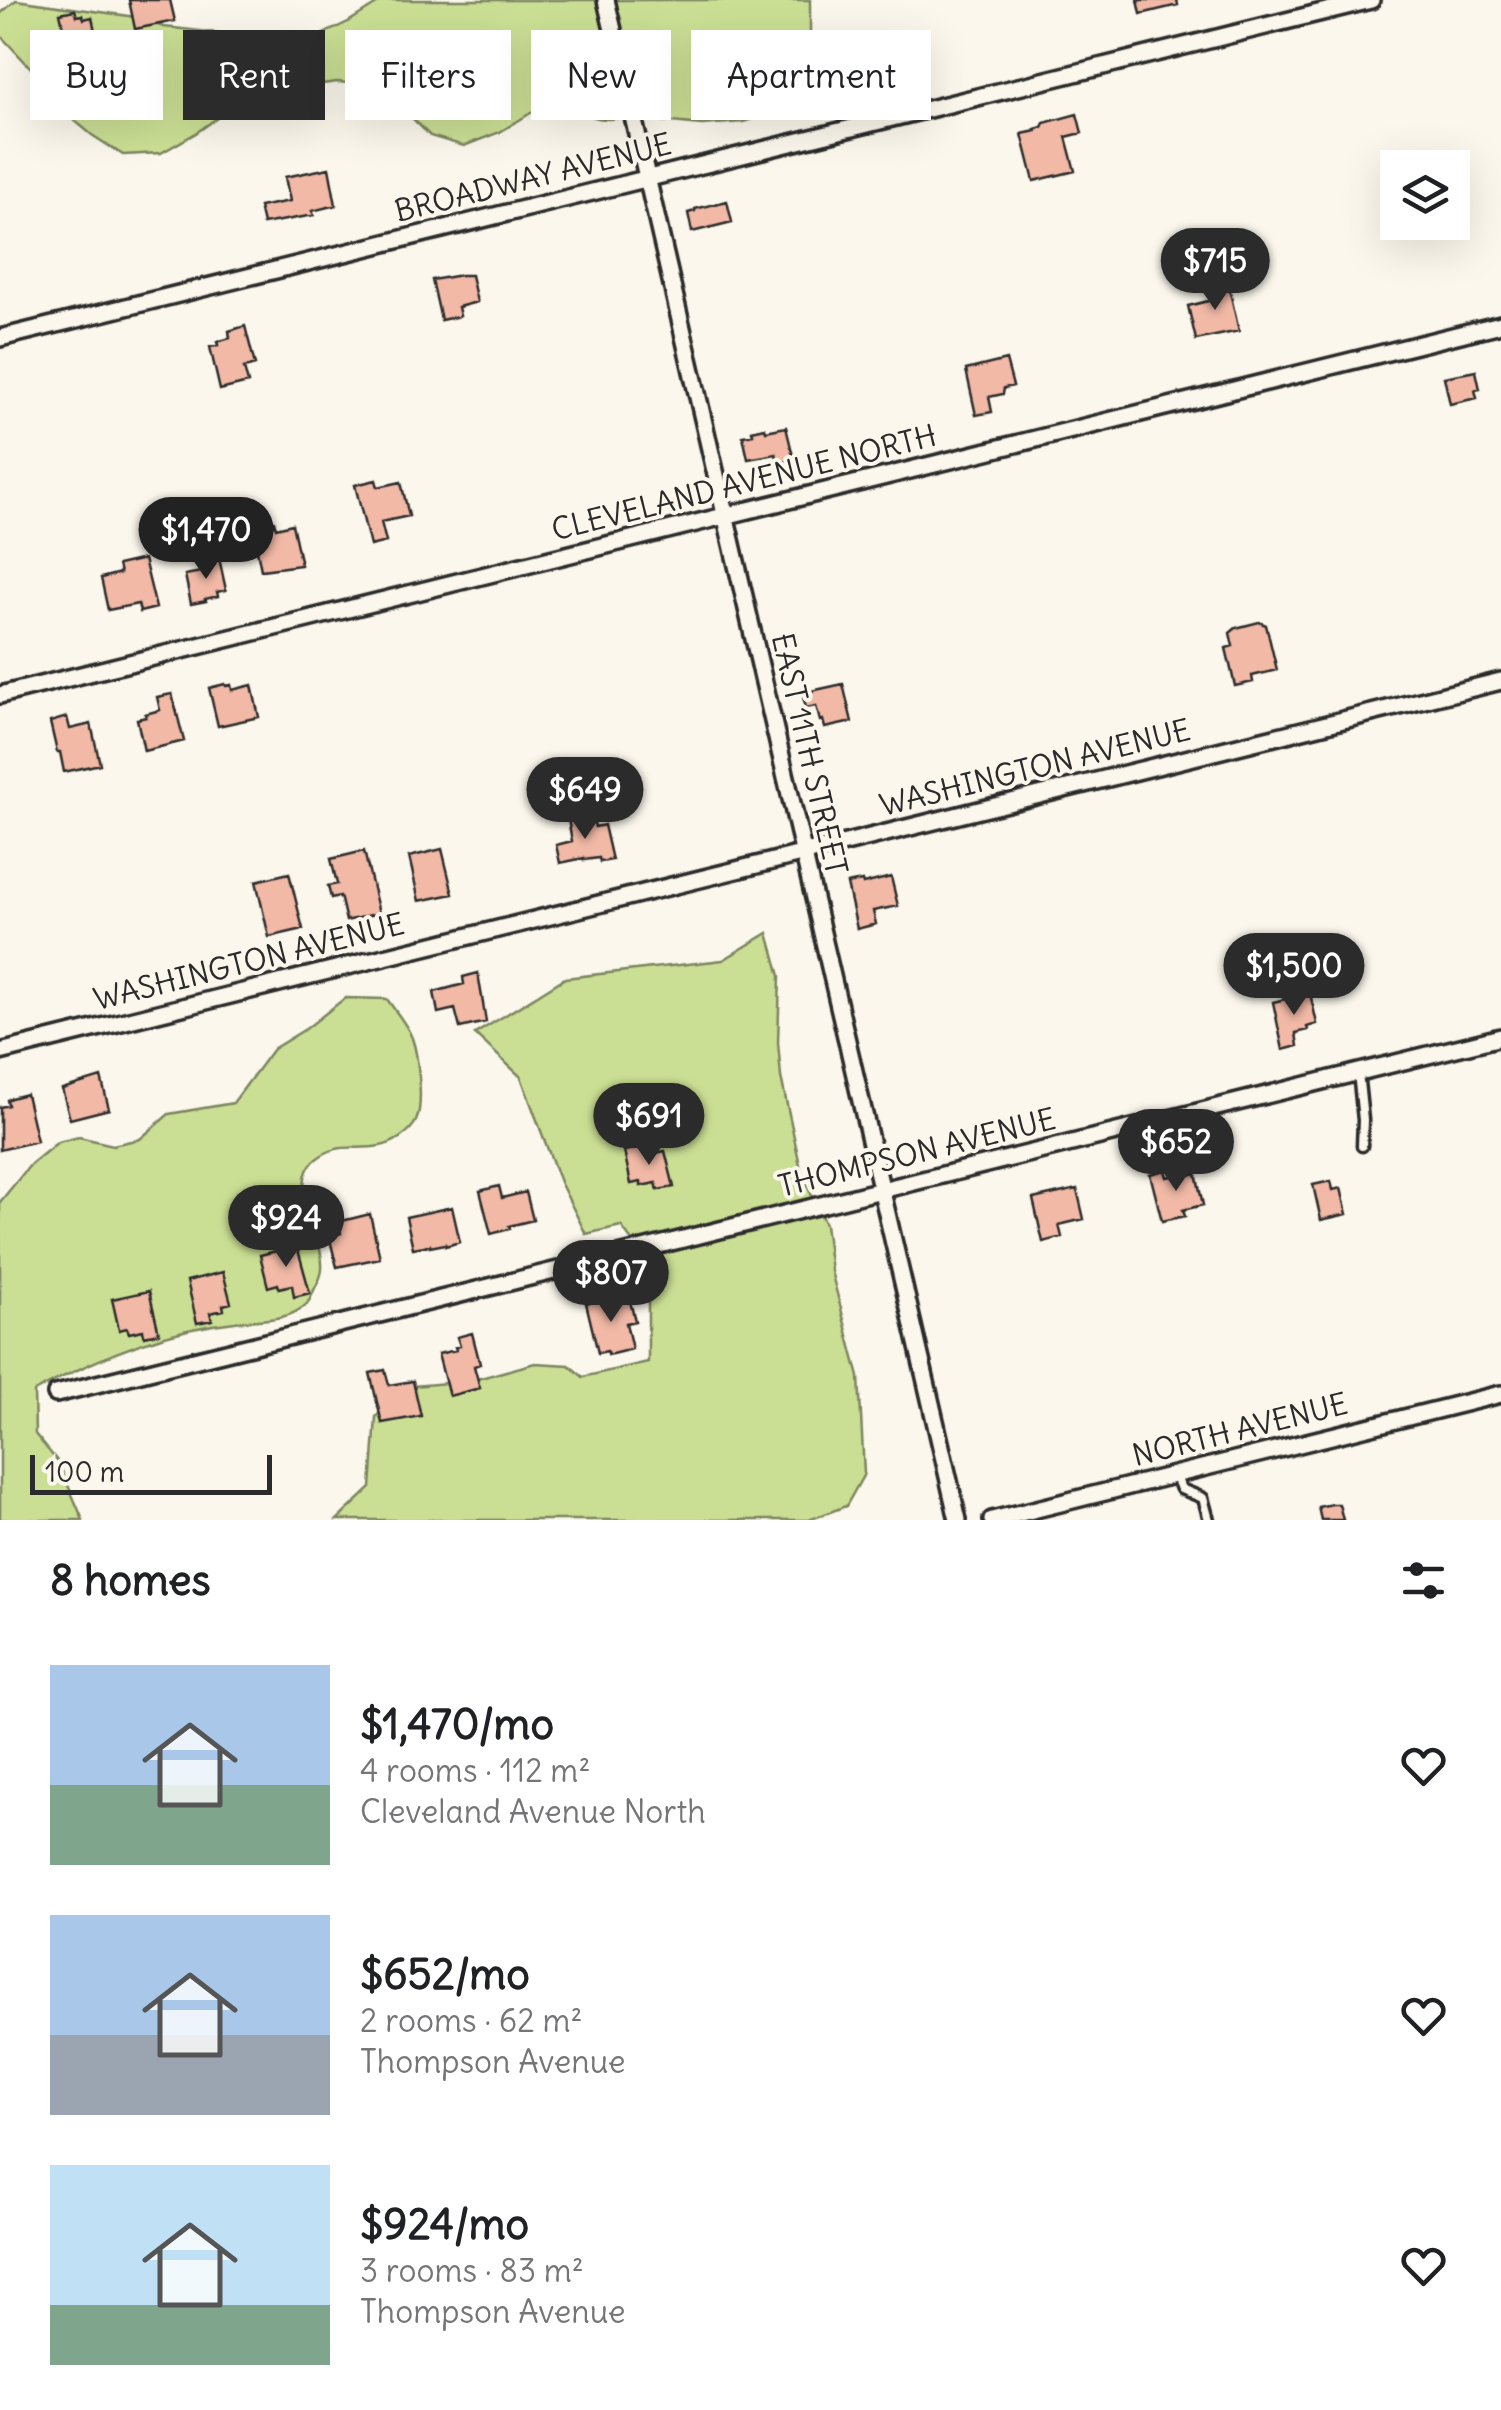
<!DOCTYPE html>
<html lang="en">
<head>
<meta charset="utf-8">
<style>
	body { margin:0; font-family:Delius,sans-serif; background:#f6f6f6; color:#202124; height:100vh; display:flex; flex-direction:column; font-size:38px; white-space:nowrap }
	* { box-sizing:border-box; margin:0 }
	p { font-size:32px; color:#757577 }
	.icon { flex:none; width:55px; height:55px; fill:none; stroke:currentColor; stroke-width:2; stroke-linecap:round; stroke-linejoin:round }
	.map { position:relative; height:1520px; overflow:hidden }
	.sheet { display:flex; flex-direction:column; background:#fff; flex:1 }
	.sheet>* { flex:none }
	.hud { position:absolute; left:30px; top:30px; width:1000px; height:90px; display:flex; gap:20px }
	.fabs { position:absolute; left:1380px; top:150px; display:grid; gap:20px }
	.fabs a { display:grid; place-items:center; width:90px; height:90px; border-radius:0px; background:#fff; box-shadow:0 10px 40px #0002; font-size:50px }
	.scale { position:absolute; left:30px; bottom:25px; width:242px; box-sizing:border-box; padding-left:10px; border:5px solid #2b2b2b; border-top:0; font-size:28px; line-height:35px; white-space:nowrap; color:#2b2b2b; -webkit-text-stroke:8px #fbf7ec; paint-order:stroke }
	.price { position:absolute; translate:-50% -85px; padding:0 22px; border-radius:35px; background:#2b2b2b; color:#fff; font-size:32px; line-height:65px; filter:drop-shadow(0 2px 5px #0008) }
	.price::after { content:''; position:absolute; left:50%; top:60px; width:30px; height:22px; margin-left:-15px; background:inherit; clip-path:polygon(0 0,100% 0,50% 100%) }
	.price.current { background:#222; color:#fff }
	ul { padding:0; list-style:none }
	li { display:flex; align-items:center; gap:30px; height:250px; padding:0 50px }
	li span { display:grid; place-items:center; flex:none; width:280px; height:200px; border-radius:0px; color:#555 }
	li>.icon { margin-inline-start:auto }
	span .icon { width:120px; height:120px; fill:#fffc; stroke-width:1 }
	li b { font-size:42px }
	h2 { display:flex; justify-content:space-between; align-items:center; height:120px; padding:0 50px; font-size:42px }
	.pill { padding:0 35px; border-radius:0px; background:#fff; box-shadow:0 10px 40px #0002; font-size:35px; line-height:90px }
	.pill.current { background:#2b2b2b; color:#fff }
	.map>svg:first-child { display:block }
</style>
</head>
<body>
<div class="map">
<svg width="1501" height="1520" viewBox="0 0 1501 1520">
	<rect width="100%" height="100%" fill="#fbf7ec"/>
	<filter id="ink" filterUnits="userSpaceOnUse"><feTurbulence type="fractalNoise" baseFrequency=".01" numOctaves="2"/><feDisplacementMap in="SourceGraphic" scale="20" xChannelSelector="R" yChannelSelector="G"/><feConvolveMatrix kernelMatrix="1 2 1 2 8 2 1 2 1" color-interpolation-filters="sRGB"/></filter>
	<g filter="url(#ink)">
		<path fill="#cbdf94" stroke="#7b8560" stroke-width="2.5" d="M 16,0 L 129,16 L 164,27 L 237,35 L 276,44 L 313,39 L 348,22 L 383,0 L 810,0 L 810,31 L 821,73 L 782,110 L 743,122 L 702,125 L 662,121 L 648,112 C 631,116 615,121 598,118 C 582,114 567,105 550,101 L 500,132 L 464,146 L 430,136 L 403,109 L 374,85 L 337,82 L 300,87 L 227,111 L 196,133 L 161,153 L 123,155 L 92,135 L 63,111 L 42,80 L 0,35 L 0,14 Z
			M 768,933 L 780,976 L 778,1042 L 781,1077 L 802,1174 L 825,1224 L 831,1271 L 859,1377 L 864,1474 L 846,1506 L 809,1520 L 337,1520 L 371,1488 L 376,1417 L 402,1387 L 470,1381 L 535,1363 L 569,1365 L 583,1377 L 648,1362 L 648,1298 L 638,1249 L 621,1226 L 586,1234 L 560,1182 L 521,1077 L 475,1034 L 565,978 L 723,960 Z
			M 345,998 L 387,999 C 395,1011 407,1024 412,1038 C 418,1055 424,1104 416,1121 C 410,1133 393,1144 380,1146 C 354,1151 338,1141 315,1160 C 286,1184 325,1238 322,1269 C 322,1276 317,1284 314,1290 C 313,1293 309,1301 307,1304 C 288,1322 259,1319 235,1322 C 165,1329 96,1358 34,1392 L 35,1434 L 58,1462 L 83,1520 L 0,1520 L 0,1202 L 31,1164 L 58,1142 L 79,1137 L 113,1145 L 140,1139 L 169,1114 L 233,1103 L 273,1049 L 307,1028 Z"/>
		<path fill="#f1b9a6" stroke="#2b2b2b" stroke-width="2.5" d="M 129,0 L 170,0 L 175,21 L 135,29 Z
			M 1138,0 L 1177,0 L 1178,5 L 1141,14 Z
			M 75,10 L 77,16 L 83,15 L 84,19 L 92,17 L 98,45 L 69,52 L 60,13 Z
			M 574,39 L 578,53 L 565,56 L 568,67 L 564,68 L 566,77 L 544,82 L 537,47 Z
			M 1077,114 L 1082,133 L 1066,137 L 1075,171 L 1034,181 L 1022,134 L 1036,131 L 1035,129 L 1042,127 L 1044,123 Z
			M 329,168 L 336,205 L 312,211 L 314,215 L 263,224 L 259,207 L 290,201 L 285,177 Z
			M 727,201 L 732,222 L 692,232 L 688,213 L 695,211 L 695,209 Z
			M 461,275 L 471,275 L 477,302 L 458,307 L 460,316 L 441,320 L 432,280 Z
			M 1227,279 L 1239,331 L 1196,340 L 1188,306 L 1212,300 L 1208,283 Z
			M 245,326 L 255,365 L 244,368 L 248,383 L 220,390 L 210,347 L 218,345 L 217,342 L 230,338 L 229,331 Z
			M 1006,360 L 1013,386 L 1004,388 L 1003,394 L 989,397 L 992,412 L 976,415 L 966,370 Z
			M 1476,371 L 1480,389 L 1475,390 L 1477,398 L 1450,404 L 1444,377 Z
			M 786,427 L 794,460 L 779,463 L 776,454 L 748,459 L 743,436 L 753,434 L 752,431 L 765,428 L 766,431 Z
			M 376,480 L 378,487 L 401,482 L 409,516 L 381,522 L 386,542 L 370,546 L 355,485 Z
			M 274,521 L 276,528 L 292,524 L 301,565 L 261,570 L 252,525 Z
			M 219,558 L 226,590 L 217,592 L 218,596 L 205,599 L 206,601 L 191,604 L 185,575 L 201,572 L 199,562 Z
			M 144,559 L 156,608 L 140,612 L 138,604 L 108,610 L 101,578 L 120,573 L 118,565 Z
			M 1259,622 L 1266,625 L 1277,670 L 1252,676 L 1253,682 L 1235,686 L 1226,648 L 1233,646 L 1230,633 L 1236,628 Z
			M 225,684 L 226,686 L 231,685 L 232,690 L 252,685 L 259,717 L 218,726 L 209,688 Z
			M 843,684 L 852,722 L 825,728 L 823,720 L 820,721 L 816,706 L 806,708 L 802,693 Z
			M 172,694 L 184,741 L 144,751 L 137,719 L 146,717 L 145,714 L 160,710 L 157,697 Z
			M 67,717 L 70,729 L 91,724 L 100,764 L 64,772 L 60,752 L 57,752 L 50,722 Z
			M 592,814 L 595,827 L 604,825 L 612,860 L 600,862 L 599,858 L 584,860 L 584,858 L 560,863 L 556,845 L 572,841 L 568,819 Z
			M 442,849 L 453,894 L 419,901 L 409,857 Z
			M 364,851 L 379,913 L 346,921 L 340,896 L 331,898 L 328,886 L 337,884 L 331,859 Z
			M 289,873 L 303,929 L 269,937 L 256,881 Z
			M 891,877 L 898,906 L 873,911 L 876,924 L 857,929 L 847,884 L 862,881 L 863,884 Z
			M 478,973 L 486,1022 L 460,1028 L 455,1009 L 438,1013 L 434,992 L 464,984 L 463,977 Z
			M 1310,993 L 1317,1024 L 1307,1027 L 1308,1030 L 1296,1033 L 1298,1046 L 1283,1050 L 1273,1002 Z
			M 101,1077 L 109,1109 L 70,1119 L 62,1089 Z
			M 26,1094 L 37,1141 L 0,1150 L 0,1107 L 8,1105 L 7,1100 L 11,1098 Z
			M 644,1147 L 646,1155 L 665,1151 L 674,1187 L 658,1190 L 656,1183 L 641,1186 L 641,1182 L 631,1184 L 624,1151 Z
			M 1165,1170 L 1167,1177 L 1186,1173 L 1186,1176 L 1196,1173 L 1203,1205 L 1183,1210 L 1185,1216 L 1162,1221 L 1150,1174 Z
			M 1331,1181 L 1333,1190 L 1341,1188 L 1347,1214 L 1321,1220 L 1313,1185 Z
			M 499,1186 L 502,1198 L 526,1192 L 533,1220 L 509,1226 L 510,1229 L 491,1234 L 480,1191 Z
			M 1077,1189 L 1084,1219 L 1059,1225 L 1062,1237 L 1043,1242 L 1033,1199 Z
			M 452,1207 L 460,1242 L 445,1246 L 445,1244 L 430,1247 L 430,1245 L 413,1248 L 406,1217 Z
			M 370,1214 L 380,1258 L 337,1267 L 329,1236 L 341,1233 L 338,1222 Z
			M 297,1246 L 310,1293 L 294,1297 L 292,1285 L 279,1288 L 278,1284 L 268,1287 L 260,1255 Z
			M 223,1272 L 231,1303 L 223,1305 L 224,1310 L 210,1313 L 212,1320 L 197,1323 L 187,1281 Z
			M 149,1291 L 159,1333 L 144,1336 L 143,1330 L 129,1333 L 127,1328 L 119,1330 L 112,1299 Z
			M 629,1297 L 635,1321 L 626,1323 L 632,1349 L 608,1355 L 607,1351 L 598,1353 L 586,1303 L 601,1300 L 602,1303 Z
			M 472,1333 L 480,1364 L 474,1366 L 480,1388 L 449,1396 L 438,1354 L 456,1350 L 455,1347 L 460,1346 L 457,1337 Z
			M 385,1370 L 389,1385 L 413,1381 L 421,1416 L 382,1423 L 370,1373 Z
			M 1332,1504 L 1339,1504 L 1343,1520 L 1321,1520 L 1318,1507 Z"/>
		<g fill="none" stroke-linecap="round" stroke-linejoin="round">
			<g stroke="#2b2b2b" stroke-width="15">
				<path id="lane" d="M 1358,1072 L 1363,1120 L 1362,1146
					M 1175,1474 L 1181,1489 L 1203,1498 L 1209,1520"/>
			</g>
			<g stroke="#2b2b2b" stroke-width="22">
				<path id="street" d="M 606,0 L 958,1520
					M 0,338 L 1371,0
					M 0,695 L 1501,324
					M 0,1052 L 1501,681
					M 56,1394 L 1501,1037
					M 992,1520 L 1501,1394"/>
			</g>
			<use href="#lane" stroke="#fbf7ec" stroke-width="8"/>
			<use href="#street" stroke="#fbf7ec" stroke-width="15"/>
		</g>
	</g>
	<g text-anchor="middle" stroke-width="8" stroke-linejoin="round" paint-order="stroke">
		<g font-size="30" fill="#2b2b2b" stroke="#fbf7ec">
			<text transform="translate(533 178) rotate(-14)" y="10">BROADWAY AVENUE</text>
			<text transform="translate(744 483) rotate(-14)" y="10">CLEVELAND AVENUE NORTH</text>
			<text transform="translate(809 754) rotate(77)" y="10">EAST 11TH STREET</text>
			<text transform="translate(1035 768) rotate(-14)" y="10">WASHINGTON AVENUE</text>
			<text transform="translate(249 962) rotate(-14)" y="10">WASHINGTON AVENUE</text>
			<text transform="translate(917 1153) rotate(-14)" y="10">THOMPSON AVENUE</text>
			<text transform="translate(1240 1430) rotate(-14)" y="10">NORTH AVENUE</text>
		</g>
	</g>
</svg>
<div class="fabs">
<a><svg class="icon" aria-label="layers" viewBox="0 0 24 24"><path d="M12 4l9 5-9 5-9-5zM3 14l9 5 9-5"/></svg></a>
</div>
<div class="scale">100 m</div>
<b class="price" style="left:1215px;top:313px">$715</b>
<b class="price current" style="left:206px;top:582px">$1,470</b>
<b class="price" style="left:585px;top:842px">$649</b>
<b class="price" style="left:1294px;top:1018px">$1,500</b>
<b class="price" style="left:649px;top:1168px">$691</b>
<b class="price" style="left:1176px;top:1194px">$652</b>
<b class="price" style="left:286px;top:1270px">$924</b>
<b class="price" style="left:611px;top:1325px">$807</b>
<div class="hud">
<a class="pill">Buy</a>
<a class="pill current">Rent</a>
<a class="pill">Filters</a>
<a class="pill">New</a>
<a class="pill">Apartment</a>
</div>
</div>
<section class="sheet">
<h2>8 homes<svg class="icon" aria-label="filters" viewBox="0 0 24 24"><path d="M4 7h16M4 17h16"/><circle cx="9" cy="7" r="2"/><circle cx="15" cy="17" r="2"/></svg></h2>
<ul>
<li><span style="background:linear-gradient(#a9c7e8 60%,#7fa58c 0)"><svg class="icon" aria-label="home" viewBox="0 0 24 24"><path d="M3 11l9-7 9 7M6 9v11h12V9"/></svg></span><div><b>$1,470/mo</b><p>4 rooms · 112 m²</p><p>Cleveland Avenue North</p></div><svg class="icon" aria-label="heart" viewBox="0 0 24 24"><path d="M12 20l-8-8c-3-5 5-10 8-4 3-6 11-1 8 4z"/></svg></li>
<li><span style="background:linear-gradient(#a9c7e8 60%,#9aa5b1 0)"><svg class="icon" aria-label="home" viewBox="0 0 24 24"><path d="M3 11l9-7 9 7M6 9v11h12V9"/></svg></span><div><b>$652/mo</b><p>2 rooms · 62 m²</p><p>Thompson Avenue</p></div><svg class="icon" aria-label="heart" viewBox="0 0 24 24"><path d="M12 20l-8-8c-3-5 5-10 8-4 3-6 11-1 8 4z"/></svg></li>
<li><span style="background:linear-gradient(#bfe0f5 70%,#7fa58c 0)"><svg class="icon" aria-label="home" viewBox="0 0 24 24"><path d="M3 11l9-7 9 7M6 9v11h12V9"/></svg></span><div><b>$924/mo</b><p>3 rooms · 83 m²</p><p>Thompson Avenue</p></div><svg class="icon" aria-label="heart" viewBox="0 0 24 24"><path d="M12 20l-8-8c-3-5 5-10 8-4 3-6 11-1 8 4z"/></svg></li>
</ul>
</section>
</body>
</html>
